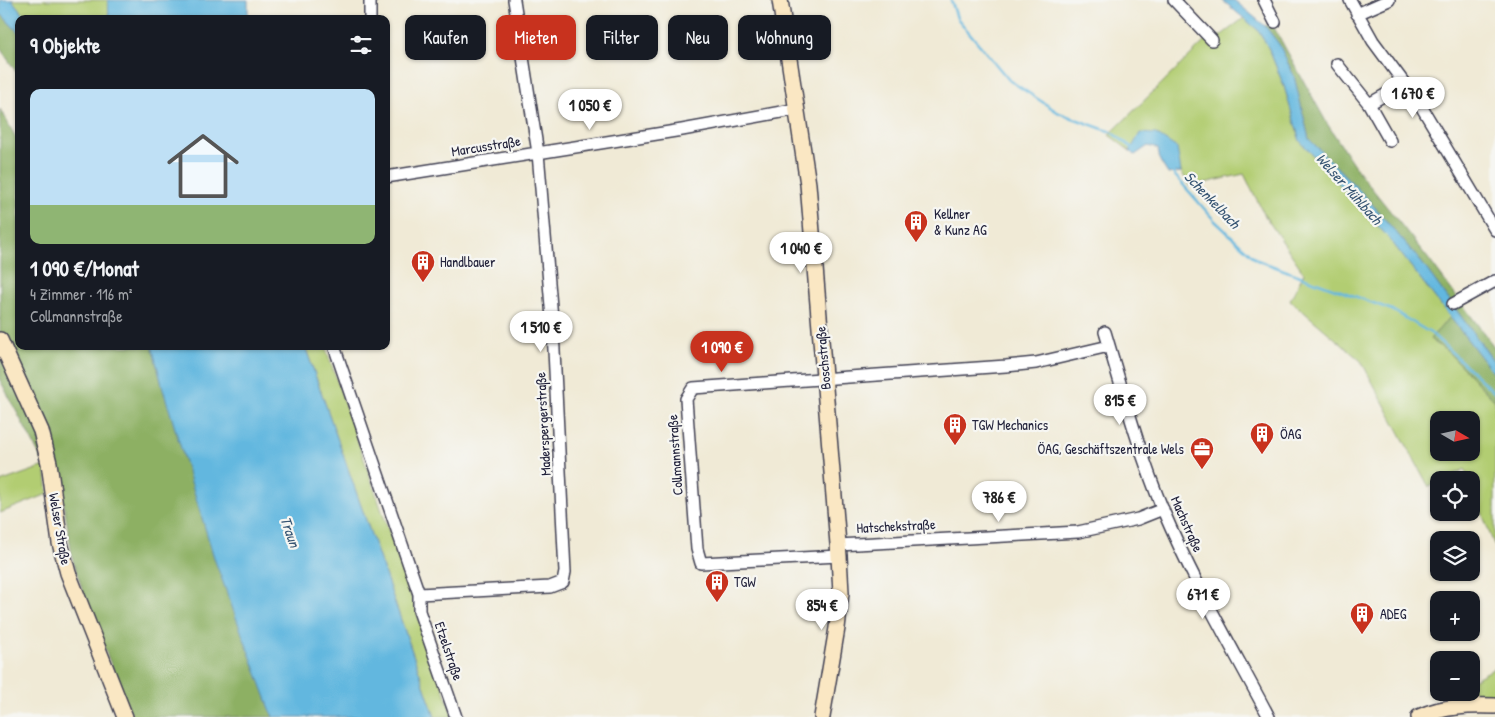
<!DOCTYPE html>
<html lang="de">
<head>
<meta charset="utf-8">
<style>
	body { margin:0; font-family:"Patrick Hand",sans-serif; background:#20242c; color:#f1f3f6; height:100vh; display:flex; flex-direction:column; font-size:19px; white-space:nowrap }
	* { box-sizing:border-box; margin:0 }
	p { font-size:16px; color:#9ea1a6 }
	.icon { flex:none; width:28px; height:28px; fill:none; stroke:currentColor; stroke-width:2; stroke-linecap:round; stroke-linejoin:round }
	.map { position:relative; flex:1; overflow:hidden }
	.panel { position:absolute; left:15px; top:15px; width:375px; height:335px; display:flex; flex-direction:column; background:#171b24; border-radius:10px; box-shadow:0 1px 4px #0004 }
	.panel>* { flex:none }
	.hud { position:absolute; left:405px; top:15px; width:475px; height:45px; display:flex; gap:10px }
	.needle { width:32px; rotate:99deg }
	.controls { position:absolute; left:1430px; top:411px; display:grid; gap:10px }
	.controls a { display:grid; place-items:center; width:50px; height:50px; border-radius:10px; background:#171b24; box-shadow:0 1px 4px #0004; font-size:25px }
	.price { position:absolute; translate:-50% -42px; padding:0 11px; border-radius:18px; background:#fff; color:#222; font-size:16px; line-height:32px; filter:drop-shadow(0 1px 2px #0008) }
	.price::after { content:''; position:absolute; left:50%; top:30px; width:15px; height:11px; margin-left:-8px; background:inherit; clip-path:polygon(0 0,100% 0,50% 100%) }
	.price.active { background:#c8321e; color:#fff }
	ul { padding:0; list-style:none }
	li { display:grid; align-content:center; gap:10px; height:265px; padding:0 15px }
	li span { display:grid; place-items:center; height:155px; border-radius:10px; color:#555 }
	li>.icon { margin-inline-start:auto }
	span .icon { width:90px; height:90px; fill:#fffc; stroke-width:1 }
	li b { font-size:21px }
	h2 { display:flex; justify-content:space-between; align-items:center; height:60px; padding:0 15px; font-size:21px }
	.pill { padding:0 18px; border-radius:10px; background:#171b24; box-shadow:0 1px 4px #0004; font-size:18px; line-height:45px }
	.pill.active { background:#c8321e; color:#fff }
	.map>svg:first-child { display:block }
</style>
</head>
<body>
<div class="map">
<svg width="1495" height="717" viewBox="0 0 1495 717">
	<rect width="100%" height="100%" fill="#f6f6f2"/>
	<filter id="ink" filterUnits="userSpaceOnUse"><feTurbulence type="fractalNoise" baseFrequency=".02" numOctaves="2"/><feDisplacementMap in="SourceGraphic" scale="10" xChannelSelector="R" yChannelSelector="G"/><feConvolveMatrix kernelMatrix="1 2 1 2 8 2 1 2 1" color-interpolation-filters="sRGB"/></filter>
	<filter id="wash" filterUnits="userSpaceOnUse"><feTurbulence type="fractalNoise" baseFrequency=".0096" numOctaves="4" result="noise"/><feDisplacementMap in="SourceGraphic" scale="20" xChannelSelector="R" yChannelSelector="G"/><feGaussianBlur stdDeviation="1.12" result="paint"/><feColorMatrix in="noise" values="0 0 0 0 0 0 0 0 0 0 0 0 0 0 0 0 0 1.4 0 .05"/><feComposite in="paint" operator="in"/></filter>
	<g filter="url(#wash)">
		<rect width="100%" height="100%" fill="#f0ead6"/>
		<path fill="#b2cd72" stroke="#6a7856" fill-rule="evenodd" d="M 12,0 L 30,0 L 31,1 L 33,0 L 108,0 L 109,19 L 93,19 L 93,17 L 87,19 L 27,19 Z
			M 1244,18 L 1259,31 L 1269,49 L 1284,86 L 1300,141 L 1388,237 L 1450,317 L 1430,339 L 1448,352 L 1495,401 L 1495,547 L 1471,485 L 1471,480 L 1469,480 L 1465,469 L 1443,480 L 1439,480 L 1439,482 L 1429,487 L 1361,361 L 1290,300 L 1304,273 L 1265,216 L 1244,174 L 1191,186 L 1181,172 L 1179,164 L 1140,134 L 1130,151 L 1109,135 L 1208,38 L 1215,40 ZM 1439,420 L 1471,420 L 1471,452 L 1439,452 Z
			M 305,346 L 325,346 L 453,717 L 435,717 Z
			M 45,466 L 48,494 L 0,513 L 0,482 Z
			M 1495,668 L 1495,695 C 1479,693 1462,691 1446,697 L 1445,695 L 1450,693 L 1471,692 L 1471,681 Z"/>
		<path fill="#8db064" stroke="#586950" d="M 0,13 L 19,33 L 19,76 L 0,48 Z
			M 1272,24 L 1328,125 L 1358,171 L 1427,257 L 1495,348 L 1495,363 L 1422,263 L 1366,197 L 1309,139 L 1294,76 L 1279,44 L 1265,26 Z
			M 0,109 L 19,143 L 19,346 L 152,346 L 163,389 L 273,717 L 132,717 L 89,610 L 73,561 L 58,468 L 45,466 L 0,380 Z
			M 1450,317 L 1495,375 L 1495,401 L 1448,352 L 1430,339 Z"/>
		<path fill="#62b7df" stroke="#426c8d" d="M 0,0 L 12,0 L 27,19 L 19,19 L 19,33 L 0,13 Z
			M 108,0 L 248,0 L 248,19 L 109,19 Z
			M 1222,0 L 1234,0 L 1265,26 L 1279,44 L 1294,76 L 1309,139 L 1366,197 L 1422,263 L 1495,363 L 1495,375 L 1388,237 L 1300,141 L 1284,86 L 1269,49 L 1259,31 Z
			M 1140,133 L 1156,134 L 1177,148 L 1181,172 L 1168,174 L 1160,161 L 1158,149 L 1148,146 L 1135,155 L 1130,151 Z
			M 152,346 L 305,346 L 435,717 L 273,717 L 215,561 L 163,389 Z"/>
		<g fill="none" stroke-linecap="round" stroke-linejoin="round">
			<path stroke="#62b7df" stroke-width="2.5" d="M 951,0 L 957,18 L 1009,80 L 1059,113 L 1111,132 L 1134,149
				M 1171,171 L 1215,221 L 1257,260 L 1392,310 L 1432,334 L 1495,393"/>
		</g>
	</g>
	<g filter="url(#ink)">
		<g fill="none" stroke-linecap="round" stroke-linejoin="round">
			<g stroke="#414052" stroke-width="14">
				<path id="minor" d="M 370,0 L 370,19
					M 1174,0 L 1212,40
					M 1264,0 L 1275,22
					M 1350,0 L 1373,41 L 1421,106 L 1495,230
					M 1357,14 L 1389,0
					M 1337,64 L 1369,104 L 1390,141
					M 1369,104 L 1404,84
					M 386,177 L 682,130 L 798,109
					M 1453,304 L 1495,281
					M 1105,332 C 1123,392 1139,452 1163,510 C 1193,581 1233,649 1269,717
					M 334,346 L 419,594 L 419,611 L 456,717
					M 838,545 L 1078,532 L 1138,519 L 1163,509
					M 839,556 L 701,563 L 697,549 L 686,399 L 693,388 L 1006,366 L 1036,363 L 1109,346
					M 419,594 L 550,587 L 563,582 L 565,572 L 553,330 L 538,153 L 514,0"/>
			</g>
			<g stroke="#414052" stroke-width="18">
				<path id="secondary" d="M 780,0 L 808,184 L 839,556 L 841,593 L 837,628 L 822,717
					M 0,340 L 41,431 L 49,463 L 60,543 L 68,573 L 125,717
					M 1419,717 C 1443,706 1469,705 1495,706"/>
			</g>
			<use href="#minor" stroke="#fff" stroke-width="11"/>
			<use href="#secondary" stroke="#fae7c3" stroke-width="15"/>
		</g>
	</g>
	<defs>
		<g id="building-pin" transform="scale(1.25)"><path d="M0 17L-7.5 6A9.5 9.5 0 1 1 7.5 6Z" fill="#c8321e" stroke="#f6f6f2"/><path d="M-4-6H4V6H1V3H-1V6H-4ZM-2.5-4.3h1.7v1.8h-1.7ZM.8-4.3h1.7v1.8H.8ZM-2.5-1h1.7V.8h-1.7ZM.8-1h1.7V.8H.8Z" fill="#fff"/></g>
		<g id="office-pin" transform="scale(1.25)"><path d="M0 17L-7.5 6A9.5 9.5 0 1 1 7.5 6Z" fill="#c8321e" stroke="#f6f6f2"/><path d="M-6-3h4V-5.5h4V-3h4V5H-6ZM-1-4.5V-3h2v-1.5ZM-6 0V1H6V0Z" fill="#fff"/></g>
	</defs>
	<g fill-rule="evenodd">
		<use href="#building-pin" x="916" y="222"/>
		<use href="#building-pin" x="423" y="262"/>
		<use href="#building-pin" x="955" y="425"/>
		<use href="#building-pin" x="1262" y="434"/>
		<use href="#office-pin" x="1202" y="449"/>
		<use href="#building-pin" x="717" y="582"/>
		<use href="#building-pin" x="1362" y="614"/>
	</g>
	<g text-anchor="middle" stroke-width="4.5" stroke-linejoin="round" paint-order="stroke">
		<g font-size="14" fill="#22223b" stroke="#f6f6f2">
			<text transform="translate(486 146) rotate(-9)" y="5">Marcusstraße</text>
			<text transform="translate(823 358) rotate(-95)" y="5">Boschstraße</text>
			<text transform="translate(543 424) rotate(-93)" y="5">Maderspergerstraße</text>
			<text transform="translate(675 455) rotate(-94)" y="5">Collmannstraße</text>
			<text transform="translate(1187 524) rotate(66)" y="5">Machstraße</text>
			<text transform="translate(896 526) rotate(-3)" y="5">Hatschekstraße</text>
			<text transform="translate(60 529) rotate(80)" y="5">Welser Straße</text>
			<text transform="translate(449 651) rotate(71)" y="5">Etzelstraße</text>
		</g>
		<g font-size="14" fill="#22223b" stroke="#f6f6f2" text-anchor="start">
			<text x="934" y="219">Kellner<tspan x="934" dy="16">&amp; Kunz AG</tspan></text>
			<text x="440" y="267">Handlbauer</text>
			<text x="972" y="430">TGW Mechanics</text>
			<text x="1280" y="439">ÖAG</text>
			<text x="1184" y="454" text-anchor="end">ÖAG, Geschäftszentrale Wels</text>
			<text x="734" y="587">TGW</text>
			<text x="1380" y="619">ADEG</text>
		</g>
		<g font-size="15" font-style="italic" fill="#385674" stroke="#f6f6f2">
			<text transform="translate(1349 189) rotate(48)" y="5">Welser Mühlbach</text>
			<text transform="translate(1212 200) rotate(46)" y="5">Schenkelbach</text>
			<text transform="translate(290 532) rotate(71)" y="5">Traun</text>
		</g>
	</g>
</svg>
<div class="controls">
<a><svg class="needle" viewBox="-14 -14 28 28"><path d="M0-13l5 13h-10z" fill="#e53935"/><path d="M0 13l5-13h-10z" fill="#9ea1a6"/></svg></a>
<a><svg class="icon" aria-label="locate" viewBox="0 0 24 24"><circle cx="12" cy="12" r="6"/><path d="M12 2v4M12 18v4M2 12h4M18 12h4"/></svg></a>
<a><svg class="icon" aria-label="layers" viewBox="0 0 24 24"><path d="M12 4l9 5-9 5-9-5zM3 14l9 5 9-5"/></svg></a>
<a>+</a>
<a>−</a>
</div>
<b class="price" style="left:1413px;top:119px">1 670 €</b>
<b class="price" style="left:590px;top:131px">1 050 €</b>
<b class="price" style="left:801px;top:274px">1 040 €</b>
<b class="price" style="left:541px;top:353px">1 510 €</b>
<b class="price active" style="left:722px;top:373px">1 090 €</b>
<b class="price" style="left:1120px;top:426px">815 €</b>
<b class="price" style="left:999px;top:523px">786 €</b>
<b class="price" style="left:1203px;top:620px">671 €</b>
<b class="price" style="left:822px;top:631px">854 €</b>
<div class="hud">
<a class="pill">Kaufen</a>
<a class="pill active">Mieten</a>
<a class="pill">Filter</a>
<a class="pill">Neu</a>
<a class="pill">Wohnung</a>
</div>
<section class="panel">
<h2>9 Objekte<svg class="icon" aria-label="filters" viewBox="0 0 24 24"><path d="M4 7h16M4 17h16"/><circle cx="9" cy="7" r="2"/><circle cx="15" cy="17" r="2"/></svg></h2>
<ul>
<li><span style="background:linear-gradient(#bfe0f5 75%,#8fb573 0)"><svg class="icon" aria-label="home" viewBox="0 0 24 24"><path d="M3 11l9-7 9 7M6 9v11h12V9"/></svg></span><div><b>1 090 €/Monat</b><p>4 Zimmer · 116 m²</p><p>Collmannstraße</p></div></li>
</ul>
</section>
</div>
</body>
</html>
